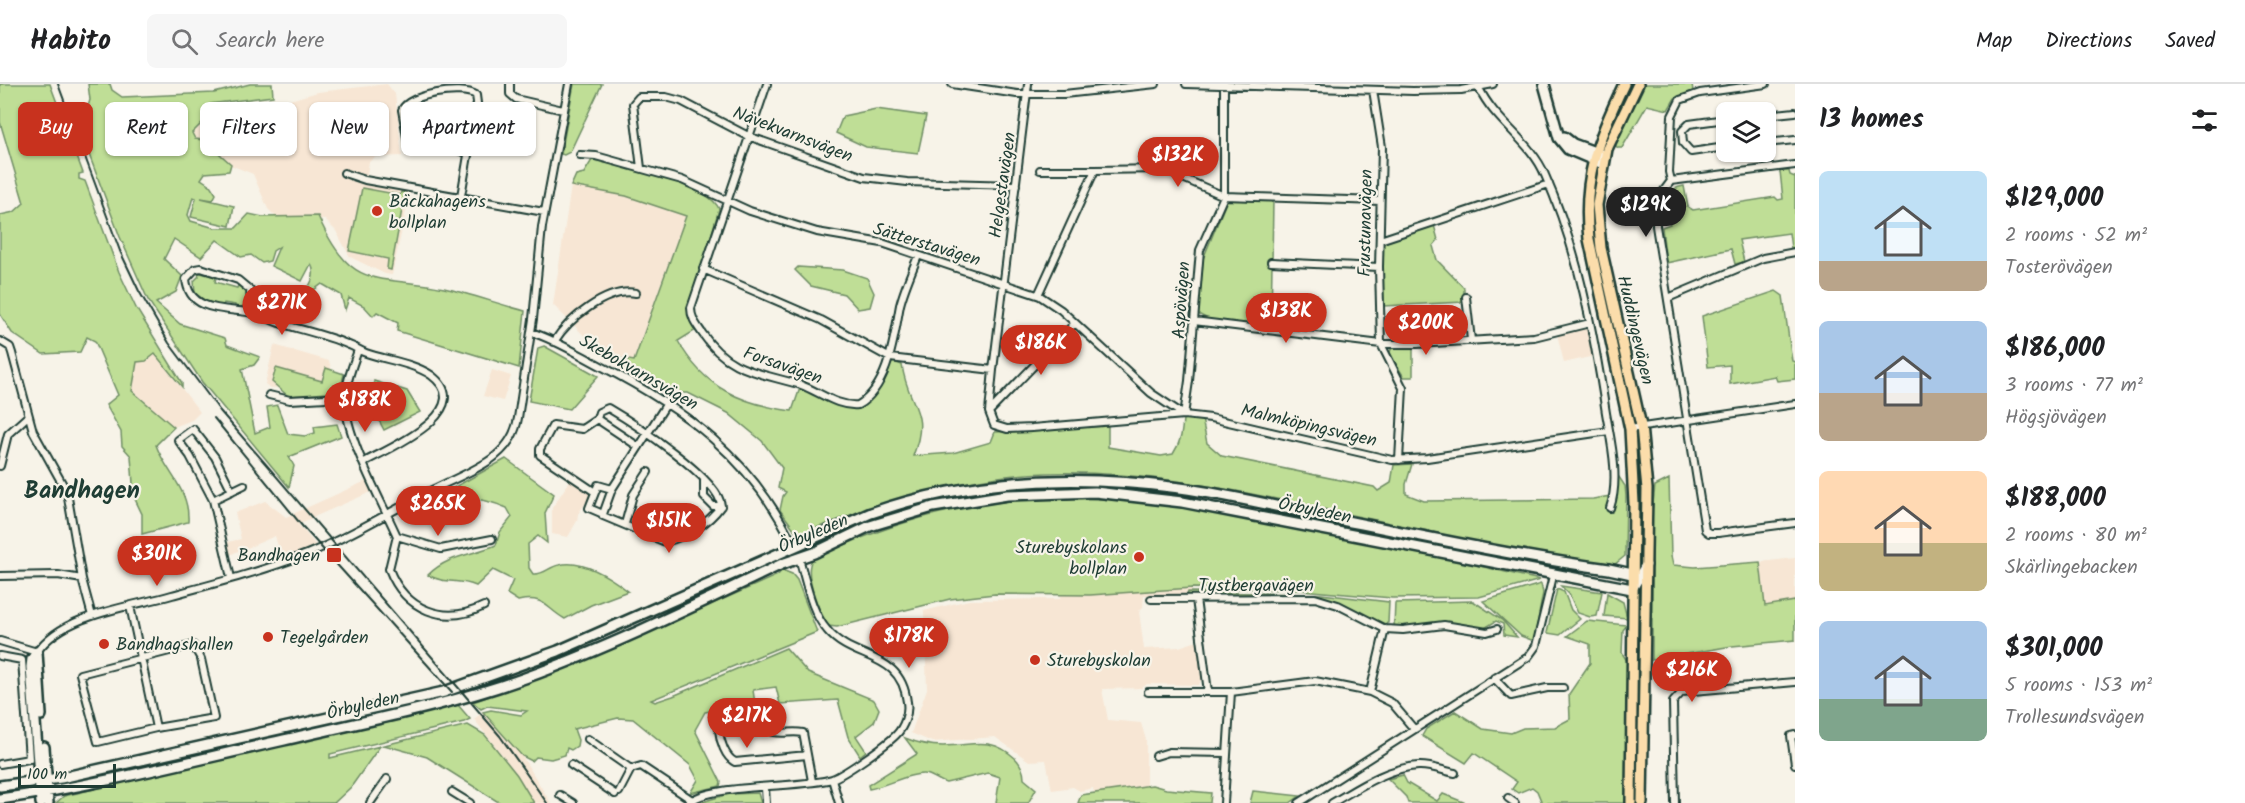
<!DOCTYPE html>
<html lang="en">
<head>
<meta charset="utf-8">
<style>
	body { margin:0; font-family:Kalam,sans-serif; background:#f6f6f6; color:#202124; height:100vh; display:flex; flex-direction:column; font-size:22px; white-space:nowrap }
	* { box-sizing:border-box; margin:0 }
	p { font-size:20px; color:#757577 }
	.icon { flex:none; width:33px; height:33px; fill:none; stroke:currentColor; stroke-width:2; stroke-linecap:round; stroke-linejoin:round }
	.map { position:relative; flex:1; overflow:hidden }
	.sheet { display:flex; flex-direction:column; background:#fff; width:450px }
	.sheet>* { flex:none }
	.guide { position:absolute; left:18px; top:18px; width:570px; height:54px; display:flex; gap:12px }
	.controls { position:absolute; left:1716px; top:18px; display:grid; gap:12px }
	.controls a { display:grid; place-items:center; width:60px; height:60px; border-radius:9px; background:#fff; box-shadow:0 2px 4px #0004; font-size:30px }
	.scale { position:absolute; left:18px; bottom:15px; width:98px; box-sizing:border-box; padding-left:6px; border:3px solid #1f3d34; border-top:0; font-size:16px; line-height:21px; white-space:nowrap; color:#1f3d34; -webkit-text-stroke:4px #f7f3e8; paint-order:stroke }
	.price { position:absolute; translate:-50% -51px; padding:0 14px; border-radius:21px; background:#c8321e; color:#fff; font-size:20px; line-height:39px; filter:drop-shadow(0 2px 3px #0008) }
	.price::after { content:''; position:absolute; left:50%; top:36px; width:18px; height:14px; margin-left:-9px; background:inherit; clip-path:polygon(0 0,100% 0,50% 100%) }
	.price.current { background:#222; color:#fff }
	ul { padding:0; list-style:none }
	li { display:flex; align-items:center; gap:18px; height:150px; padding:0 24px }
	li span { display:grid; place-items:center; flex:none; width:168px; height:120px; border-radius:9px; color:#555 }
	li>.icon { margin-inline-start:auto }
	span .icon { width:72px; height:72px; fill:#fffc; stroke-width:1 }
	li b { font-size:26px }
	h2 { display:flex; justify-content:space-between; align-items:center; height:72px; padding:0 24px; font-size:26px }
	.chip { padding:0 21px; border-radius:9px; background:#fff; box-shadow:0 2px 4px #0004; font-size:21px; line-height:54px }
	.chip.current { background:#c8321e; color:#fff }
	header { display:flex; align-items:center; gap:36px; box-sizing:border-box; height:84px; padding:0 30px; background:#fff; border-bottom:2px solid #e0e0e0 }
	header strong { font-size:28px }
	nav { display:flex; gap:33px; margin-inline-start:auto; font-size:21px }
	.search { width:420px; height:54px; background:#f6f6f6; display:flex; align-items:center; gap:15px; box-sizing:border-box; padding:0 21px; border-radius:9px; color:#757577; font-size:22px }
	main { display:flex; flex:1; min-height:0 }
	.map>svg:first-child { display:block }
</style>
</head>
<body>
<header>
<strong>Habito</strong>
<div class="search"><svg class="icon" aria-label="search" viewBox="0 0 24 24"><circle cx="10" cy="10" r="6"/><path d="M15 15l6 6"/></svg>Search here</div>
<nav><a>Map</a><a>Directions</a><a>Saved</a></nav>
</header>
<main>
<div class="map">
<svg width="1795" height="719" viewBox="0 0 1795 719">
	<rect width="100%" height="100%" fill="#f7f3e8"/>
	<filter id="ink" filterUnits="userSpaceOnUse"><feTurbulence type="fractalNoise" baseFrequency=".0167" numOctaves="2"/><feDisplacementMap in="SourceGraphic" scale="12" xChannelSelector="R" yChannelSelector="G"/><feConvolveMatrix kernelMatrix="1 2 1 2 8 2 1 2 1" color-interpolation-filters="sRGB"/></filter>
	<g filter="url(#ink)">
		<path fill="#f7e6d4" d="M 387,0 L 395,10 L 402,72 L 375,73 L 369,78 L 365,100 L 410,109 L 392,191 L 385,190 L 350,173 L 336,147 L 325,136 L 276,133 L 268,125 L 253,90 L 228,80 L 194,57 L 190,51 L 209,25 L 238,24 L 286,17 L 318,8 Z
			M 571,102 L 626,112 L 686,131 L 633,279 L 608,275 L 553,221 Z
			M 1584,243 L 1589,246 L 1594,272 L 1564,279 L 1557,250 Z
			M 274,261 L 329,277 L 335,297 L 312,302 L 270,304 L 265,300 Z
			M 155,270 L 200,328 L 192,336 L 174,343 L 137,313 L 117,285 Z
			M 492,286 L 511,292 L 503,317 L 483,312 Z
			M 571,395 L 592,410 L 578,430 L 577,437 L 568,453 L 552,450 L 552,424 Z
			M 366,397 L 371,408 L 298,440 L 319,465 L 283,479 L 275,452 L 245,465 L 250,476 L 247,477 L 240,466 L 226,473 L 223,459 L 241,455 L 235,429 L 265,417 L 286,433 Z
			M 1795,474 L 1795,517 L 1765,523 L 1760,478 Z
			M 1061,482 L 1193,492 L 1191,514 L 1144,511 L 1143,523 L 1139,527 L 1144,565 L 1179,563 L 1197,557 L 1203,591 L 1199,601 L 1147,600 L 1142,604 L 1102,605 L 1108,636 L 1141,639 L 1146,656 L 1146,702 L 1094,710 L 1093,704 L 1080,707 L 1073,703 L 1052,706 L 1046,676 L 1029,677 L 995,653 L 932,658 L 911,649 L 927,605 L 924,527 L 969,516 L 1060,515 Z
			M 483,628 L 522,672 L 551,719 L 534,719 L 517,691 L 474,635 Z"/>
		<path fill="#bfde96" stroke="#6f8e65" stroke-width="1.5" d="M 0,0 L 50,0 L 83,89 L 79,90 L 79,95 L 85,97 L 119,188 L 136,224 L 182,299 L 182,303 L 155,270 L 146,277 L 137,278 L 132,307 L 174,343 L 156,361 C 166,389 190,405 188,438 L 142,450 L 142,430 L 134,413 L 131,372 L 122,362 L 121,348 L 106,321 L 118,311 L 95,257 L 87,253 L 80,268 L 43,270 L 12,249 L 0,230 L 0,131 L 14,128 L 24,119 L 0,38 Z
			M 88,0 L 110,0 L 112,6 L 122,13 L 214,9 L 250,0 L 272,0 L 273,12 L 210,20 L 212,29 L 192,49 L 195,55 L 204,56 L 231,80 L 229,87 L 205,89 L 201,95 L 210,101 L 216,110 L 213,116 L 201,114 L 234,122 L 230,142 L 191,133 L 196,114 L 193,113 L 188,131 L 191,137 L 215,144 L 236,144 L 249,130 L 263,133 L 318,132 C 352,209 375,190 444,204 C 471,210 498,220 525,227 L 519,284 L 397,247 L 398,239 L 377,228 L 373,232 L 364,222 L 349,214 L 345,226 L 341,211 L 322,200 L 306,212 L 300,225 L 294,225 C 301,211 320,196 311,180 L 302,197 L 271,182 L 279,163 L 273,167 L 270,177 L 262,179 L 251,171 L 241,173 L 217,156 L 201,173 L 174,155 L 164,175 L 182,192 L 176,208 L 156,219 L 180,240 L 225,254 L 227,261 L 260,273 L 254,281 L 242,285 L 255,349 L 270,343 L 267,323 L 277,321 L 288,350 L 305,352 L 315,349 L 314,343 L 337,340 L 341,352 L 289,373 L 294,382 L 289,403 L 202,298 L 148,216 L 120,153 L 84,57 L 84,35 L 90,16 Z
			M 574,0 L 602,0 L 570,68 L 564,71 L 561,70 Z
			M 1644,0 L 1692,0 L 1693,7 L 1675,14 L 1668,26 L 1647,21 L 1622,64 L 1618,64 L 1615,61 Z
			M 876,25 L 926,32 L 918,69 L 866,63 L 836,49 L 843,32 Z
			M 592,76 C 620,82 709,99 719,125 L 688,230 L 696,246 L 678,257 C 704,304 741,320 792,327 L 800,304 L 848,324 L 861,321 L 891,277 L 902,281 C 908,324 931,325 913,372 L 953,369 L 991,358 L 995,348 L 1108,342 L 1108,363 L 1161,372 L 1173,370 C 1181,358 1182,349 1183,335 L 1202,335 L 1207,359 L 1222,372 L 1374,403 L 1378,407 L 1391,399 L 1394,381 L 1412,380 L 1406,400 L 1406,410 L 1424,417 L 1593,415 L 1616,411 L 1616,395 L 1619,393 L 1625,402 L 1626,412 L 1625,472 L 1614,481 L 1527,468 L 1526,465 C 1483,462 1442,449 1400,441 C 1279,417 1152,381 1027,390 C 953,395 885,419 816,444 L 810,451 L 797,449 L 780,426 L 783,412 L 786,408 L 778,404 L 782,384 L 762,357 L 728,329 L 688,309 L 668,309 L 616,279 L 618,274 L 634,277 L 686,132 L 626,112 L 571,102 L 576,91 L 584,89 Z
			M 1780,87 L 1789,87 L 1790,91 L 1795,93 L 1795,163 L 1791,164 L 1789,149 L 1739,156 L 1744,178 L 1735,180 L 1731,165 L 1666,179 L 1662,143 L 1670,140 L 1669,135 L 1661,136 C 1659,118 1665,105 1684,102 L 1688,123 L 1693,126 L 1775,113 L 1778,116 L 1783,115 Z
			M 362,104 L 400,111 L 401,108 L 405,109 L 391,186 L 387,185 L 388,175 L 349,167 Z
			M 1227,116 L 1273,116 L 1271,242 L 1210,236 L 1198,230 L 1203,175 Z
			M 1434,141 L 1438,156 L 1433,162 L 1437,176 L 1464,204 L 1464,218 L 1383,222 L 1379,189 L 1383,159 Z
			M 798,183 L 843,186 L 867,194 L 874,209 L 870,223 L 858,225 L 844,210 L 811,202 L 795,186 Z
			M 197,188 L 216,193 L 215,198 L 237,204 L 239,199 C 246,206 251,211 246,221 L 235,226 L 235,221 L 224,219 L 222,224 L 207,218 L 195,209 L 194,197 L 199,192 Z
			M 1776,207 L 1783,212 L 1792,277 L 1795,278 L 1795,295 L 1777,297 L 1775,292 L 1730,300 L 1730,281 L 1708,283 L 1702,232 Z
			M 544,262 L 598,292 L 569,325 L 529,317 L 538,264 Z
			M 1392,264 L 1413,264 L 1413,293 L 1404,293 L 1389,269 Z
			M 276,284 L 322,297 L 326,284 L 344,290 L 340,308 L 288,312 L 272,298 Z
			M 374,297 L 407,307 L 420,328 L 384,346 L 372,323 Z
			M 506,375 L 554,410 L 545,429 L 547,459 L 538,452 L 528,460 L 529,484 L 533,490 C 545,491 548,483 559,481 C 582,475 610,493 628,507 L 591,521 L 565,535 C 545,524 545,511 518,517 L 507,510 L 513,496 L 493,486 L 476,502 C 457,494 446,501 428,491 C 448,471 473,471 496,461 L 500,448 L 512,433 L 507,424 C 490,417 469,411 451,417 C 441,421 434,424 423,426 L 422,421 Z
			M 1669,395 L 1671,472 L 1673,481 L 1695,483 L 1760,478 L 1765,522 L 1795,517 L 1795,556 L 1732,562 L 1652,576 L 1652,429 L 1655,402 Z
			M 1061,413 L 1144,417 L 1212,428 L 1467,479 L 1540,496 L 1479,513 L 1392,514 L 1300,506 L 1193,504 L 1090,511 L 995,510 L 950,515 L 837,543 L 828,542 C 820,529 803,490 812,476 L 819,472 C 902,434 969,417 1061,413 Z
			M 782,486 L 792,490 L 797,496 L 817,548 L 651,616 L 655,618 L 673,612 L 786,564 L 808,589 L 874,616 L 879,625 L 874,638 L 856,652 L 866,667 L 860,672 L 848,653 L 838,616 L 780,620 L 776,603 L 753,606 L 755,620 L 705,628 L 695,646 L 721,698 L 720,702 L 690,709 L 698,696 L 690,681 L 633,635 L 618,634 L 574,645 L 578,656 L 577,662 L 571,666 L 567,664 L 565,671 L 551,675 L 536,673 L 532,677 L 522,672 L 483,628 L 491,626 L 521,631 L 527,627 L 487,622 L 481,625 L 473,618 L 559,587 L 778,491 Z
			M 1541,500 L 1543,509 L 1534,557 L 1521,552 L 1483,517 Z
			M 1561,502 L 1602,508 L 1597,532 L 1590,533 L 1578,529 L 1569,510 Z
			M 1557,505 L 1564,508 L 1571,526 L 1580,535 L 1560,551 L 1547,549 Z
			M 1188,508 L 1321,510 L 1389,518 L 1388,539 L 1383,540 L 1313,512 L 1187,512 Z
			M 1607,509 L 1623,518 L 1627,534 L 1604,532 Z
			M 1473,517 L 1502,536 L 1517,553 L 1504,551 L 1503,540 L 1496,537 L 1483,545 L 1450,539 L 1394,543 L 1395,519 Z
			M 1587,537 L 1627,541 L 1623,546 L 1622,569 L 1627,577 L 1625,719 L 1542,719 L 1537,707 L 1532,703 L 1518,709 L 1512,705 L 1517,698 L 1474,669 L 1466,679 L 1422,652 L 1426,645 L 1455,627 L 1483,645 L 1511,649 L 1523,644 L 1555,643 L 1570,635 L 1569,610 L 1590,579 L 1590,560 L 1567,552 Z
			M 458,621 L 470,635 L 464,638 L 330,670 L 330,674 L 468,641 L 485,651 L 517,691 L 534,719 L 500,719 L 427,673 L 384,661 L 380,662 L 351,703 L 334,719 L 56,719 L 64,712 Z
			M 905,654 C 917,659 930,662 943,662 C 973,662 990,651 1015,674 C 1021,680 1024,686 1024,695 L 1036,705 L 1028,719 L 996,719 L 1000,693 L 988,689 L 946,699 C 940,697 934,693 929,691 C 914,686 884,703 869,705 L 868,701 L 917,670 Z
			M 1403,691 L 1407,699 L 1437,717 L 1443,710 L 1466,719 L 1408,719 L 1406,713 L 1388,695 Z
			M 1152,701 L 1166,705 L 1211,709 L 1210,719 L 1078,719 L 1081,711 Z
			M 1253,707 L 1300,712 L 1290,719 L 1250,719 Z
			M 758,709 L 761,719 L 699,719 L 728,710 Z"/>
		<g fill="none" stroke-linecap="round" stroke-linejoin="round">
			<g stroke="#1f3d34" stroke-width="10">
				<path id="street" d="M 510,0 L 510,10 L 516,15 L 563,26
					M 767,0 L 691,224 C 691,234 696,240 702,249 C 729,289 759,288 801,301 C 820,308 837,323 858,321 C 889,303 894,253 900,221 C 904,205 912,187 918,172
					M 952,0 L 1017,10 L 1064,10 L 1156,0
					M 1028,0 L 993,286 L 989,328 L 994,341 L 1007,345 L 1032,344 L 1184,331 L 1211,334 L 1392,376 L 1427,374 L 1609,347
					M 1186,0 L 1413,7 L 1461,6 L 1493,0
					M 1479,4 C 1495,38 1531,57 1545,91 C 1578,165 1594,250 1606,329 C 1611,358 1620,395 1610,424
					M 1373,6 L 1382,63 L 1379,183 L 1381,260 L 1403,304 L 1399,376
					M 1766,31 L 1795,28
					M 1726,35 L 1689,40 L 1682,47 L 1683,59 L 1691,68 L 1726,63
					M 1766,59 L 1795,56
					M 580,71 L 596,72 L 682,96 L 750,127 L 817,148 L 882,159 L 1040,212 L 1061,226 L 1151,309 L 1184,331 L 1189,297 L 1200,166 L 1224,112 L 1224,0
					M 1795,81 L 1671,97 L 1656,117 L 1656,142 L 1705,446 L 1709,449 L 1718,449 L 1795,439
					M 641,84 L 633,20 L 639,13 L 666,13 L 681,17 L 748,52 L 864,93 L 907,98 L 1016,101
					M 1040,86 L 1095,86
					M 344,89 L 365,96 L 544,128
					M 1671,97 L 1669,88 L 1672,32 L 1680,16 L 1700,9 L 1766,0
					M 461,112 L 477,19 L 476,11 C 461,2 409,10 402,26 L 408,58 L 415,61 L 439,60 L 467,69
					M 1380,156 L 1549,100
					M 1271,178 L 1379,183
					M 703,185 L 821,236 L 890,274 L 993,286
					M 1038,211 L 1095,86 L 1162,85 L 1224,112 L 1380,117
					M 1466,213 L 1471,256
					M 1668,214 L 1763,174 L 1795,168
					M 252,229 L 250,206 L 238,196 L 201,184 L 195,185 L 186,195 C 189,230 230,224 253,229 C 262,231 271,236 279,239 C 302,246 327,251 349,261 C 355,263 360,267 366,269 C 386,276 413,279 431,291 C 480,327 386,366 364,378
					M 1194,237 L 1381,260 L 1417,260 L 1534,253 L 1590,239
					M 531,248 C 556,256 578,270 601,282 C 685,325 752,374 794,462
					M 0,257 L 10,263 L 12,269 L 33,347 L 67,408 L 82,495 L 92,532
					M 554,258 C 568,235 608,203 636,209
					M 358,266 C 353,281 345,300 345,316 C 346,354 381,416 397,452 L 441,465 L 492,455
					M 269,311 L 290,316 L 345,313
					M 990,327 L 1075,239
					M 1630,345 L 1795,320
					M 639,363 L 597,335 L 599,328 L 608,324 C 632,338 721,396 721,422 L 713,422 L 704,413 L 704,397
					M 0,382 L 8,350 L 28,332
					M 612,405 L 598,401 L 589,424 L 603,430 L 612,405 L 667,319
					M 595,408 L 540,371 L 540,365 L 553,341 L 582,345 L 597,335
					M 213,416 L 190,372 L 178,356 L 193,345 L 215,373 L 232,407
					M 603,432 L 665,458 C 686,453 708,440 721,422
					M 625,440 L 633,411 L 648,388
					M 397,452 L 389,485 C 405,526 444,542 484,522
					M 0,492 L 58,491 L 82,495
					M 231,494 L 213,416 L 244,401
					M 1151,515 L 1315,514 L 1338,521 L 1385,545 L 1403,546 L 1444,541 L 1487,548 L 1497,545
					M 1196,515 L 1208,608
					M 130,522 L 156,644
					M 0,557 L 37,568 C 62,530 131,523 172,511 C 217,499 263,487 307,470 C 350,453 391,427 432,406 C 466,388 511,377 518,334 L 533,235 L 542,143 L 569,0
					M 193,561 L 201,575 L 214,634 L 156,644 L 98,658 L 80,590 Z
					M 0,572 L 22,576 L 29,675 L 0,680
					M 1494,594 L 1511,612 L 1547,604 L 1563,604
					M 1148,608 L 1231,608 L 1315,597 L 1370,608 L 1392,619 L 1414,645
					M 1370,608 L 1385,545
					M 1795,651 L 1791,652 L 1795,680
					M 588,655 L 631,685
					M 807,671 L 735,678 C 725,673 720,657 719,646 C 737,634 756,645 774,648 C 784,650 793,647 803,649 L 812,697
					M 1156,672 L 1169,668 L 1226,669
					M 571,681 L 615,710
					M 832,695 L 839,719
					M 765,704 L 766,719
					M 452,708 L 470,719
					M 619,708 L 631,685 L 641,682 L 692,716
					M 560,711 L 573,719
					M 1508,714 L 1515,719
					M 370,719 L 387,695
					M 689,719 C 705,700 802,704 832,695 C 845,690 885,662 896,651 C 904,643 909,629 907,618 C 901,566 853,578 827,546 C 811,528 806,497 799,474
					M 1224,719 L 1231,608
					M 1299,719 L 1528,573 L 1536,562 L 1553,492
					M 1332,719 C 1358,704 1387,684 1418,682 C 1430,681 1444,687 1455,689
					M 1675,719 L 1673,618 L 1682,608 L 1795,598"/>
			</g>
			<g stroke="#1f3d34" stroke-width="14">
				<path id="secondary" d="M 1544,0 L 1559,54 L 1568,65 L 1601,79
					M 1564,53 L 1573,60 L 1603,71
					M 37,568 L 32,575 L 31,583 L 41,719
					M 37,568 L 41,631
					M 44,663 L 48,719
					M 0,702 L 61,694 L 444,608 L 558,567 L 871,429 C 970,394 1077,390 1180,404 C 1230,411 1279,423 1327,433 C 1421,452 1515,472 1609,485 L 1632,490 L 1637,494
					M 0,715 C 96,702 190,677 284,656 C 365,637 447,622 525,594 C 613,562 698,520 782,480 L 814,469 L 870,442 L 933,423 L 1007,411 L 1095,408 L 1182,418 L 1632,505 L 1646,481"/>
			</g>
			<g stroke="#1f3d34" stroke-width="14">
				<path id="primary" d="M 1624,0 C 1598,54 1582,94 1589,155 L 1630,345 L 1634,419 L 1631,719
					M 1638,0 L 1607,65 L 1597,121 L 1601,164 L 1641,342 L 1647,405 L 1642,719"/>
			</g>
			<use href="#street" stroke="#f7f3e8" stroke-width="6"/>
			<use href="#secondary" stroke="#f7f3e8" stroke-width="9"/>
			<use href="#primary" stroke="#fbddab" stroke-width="9"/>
			<path stroke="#1f3d34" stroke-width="2" d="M 58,0 L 120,167 L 139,207 L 169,259 L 220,327 L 500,652 L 547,719
				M 214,334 L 303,443 L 452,608"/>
		</g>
	</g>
	<g fill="#c8321e" stroke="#f7f3e8" stroke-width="2">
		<circle cx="377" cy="127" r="6"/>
		<rect x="326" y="463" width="16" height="16" rx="3"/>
		<circle cx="1139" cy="473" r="6"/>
		<circle cx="268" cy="553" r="6"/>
		<circle cx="104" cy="560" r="6"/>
		<circle cx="1035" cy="576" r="6"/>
	</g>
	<g text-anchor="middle" stroke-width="4.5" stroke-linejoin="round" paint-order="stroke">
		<g font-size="18" fill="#1f3d34" stroke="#f7f3e8">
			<text transform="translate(793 50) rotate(21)" y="6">Nävekvarnsvägen</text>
			<text transform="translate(1002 101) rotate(-82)" y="6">Helgestavägen</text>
			<text transform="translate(1365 139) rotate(-89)" y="6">Frustunavägen</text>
			<text transform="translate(927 160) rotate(17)" y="6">Sätterstavägen</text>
			<text transform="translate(1181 216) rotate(-86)" y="6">Aspövägen</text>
			<text transform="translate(1636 246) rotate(77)" y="6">Huddingevägen</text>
			<text transform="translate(783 281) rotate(19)" y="6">Forsavägen</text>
			<text transform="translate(639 288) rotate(30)" y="6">Skebokvarnsvägen</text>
			<text transform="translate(1309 341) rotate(13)" y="6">Malmköpingsvägen</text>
			<text transform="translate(1315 426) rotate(11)" y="6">Örbyleden</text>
			<text transform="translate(813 449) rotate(-23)" y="6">Örbyleden</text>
			<text x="1256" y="507">Tystbergavägen</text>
			<text transform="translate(363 621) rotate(-13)" y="6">Örbyleden</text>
		</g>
		<g font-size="18" fill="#1f3d34" stroke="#f7f3e8" text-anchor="start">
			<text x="389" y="123">Bäckahagens<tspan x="389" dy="21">bollplan</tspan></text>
			<text x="1127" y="469" text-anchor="end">Sturebyskolans<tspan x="1127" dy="21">bollplan</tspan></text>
			<text x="320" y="477" text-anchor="end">Bandhagen</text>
			<text x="280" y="559">Tegelgården</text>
			<text x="116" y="566">Bandhagshallen</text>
			<text x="1047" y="582">Sturebyskolan</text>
		</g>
		<g font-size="24" font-weight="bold" fill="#1f3d34" stroke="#f7f3e8">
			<text x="82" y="414">Bandhagen</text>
		</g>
	</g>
</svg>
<div class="controls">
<a><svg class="icon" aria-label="layers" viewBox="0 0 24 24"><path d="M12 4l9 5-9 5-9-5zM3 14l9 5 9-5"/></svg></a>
</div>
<div class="scale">100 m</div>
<b class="price" style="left:1178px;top:104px">$132K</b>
<b class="price current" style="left:1646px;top:154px">$129K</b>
<b class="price" style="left:282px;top:252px">$271K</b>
<b class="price" style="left:1286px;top:260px">$138K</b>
<b class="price" style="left:1426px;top:272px">$200K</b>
<b class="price" style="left:1041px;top:292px">$186K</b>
<b class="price" style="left:365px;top:349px">$188K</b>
<b class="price" style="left:438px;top:453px">$265K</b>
<b class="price" style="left:669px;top:470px">$151K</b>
<b class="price" style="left:157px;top:503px">$301K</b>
<b class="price" style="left:909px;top:585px">$178K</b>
<b class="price" style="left:1692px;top:619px">$216K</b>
<b class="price" style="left:747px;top:665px">$217K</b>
<div class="guide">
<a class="chip current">Buy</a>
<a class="chip">Rent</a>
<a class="chip">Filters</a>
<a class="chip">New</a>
<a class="chip">Apartment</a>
</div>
</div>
<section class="sheet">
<h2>13 homes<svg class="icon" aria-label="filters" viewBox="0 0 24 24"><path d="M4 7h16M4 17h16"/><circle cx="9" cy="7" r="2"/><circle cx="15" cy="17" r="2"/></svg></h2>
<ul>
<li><span style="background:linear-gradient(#bfe0f5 75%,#b9a48a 0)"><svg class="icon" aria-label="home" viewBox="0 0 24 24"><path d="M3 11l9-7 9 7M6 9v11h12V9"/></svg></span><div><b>$129,000</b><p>2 rooms · 52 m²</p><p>Tosterövägen</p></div></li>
<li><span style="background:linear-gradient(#a9c7e8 60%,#b9a48a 0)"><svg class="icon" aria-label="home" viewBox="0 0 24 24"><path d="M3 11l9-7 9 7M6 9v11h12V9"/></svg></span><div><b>$186,000</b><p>3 rooms · 77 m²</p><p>Högsjövägen</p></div></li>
<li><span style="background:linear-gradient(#ffd9b3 60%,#c2b280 0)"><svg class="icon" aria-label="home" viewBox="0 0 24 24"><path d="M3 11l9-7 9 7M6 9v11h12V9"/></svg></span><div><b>$188,000</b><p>2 rooms · 80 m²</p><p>Skärlingebacken</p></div></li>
<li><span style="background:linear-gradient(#a9c7e8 65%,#7fa58c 0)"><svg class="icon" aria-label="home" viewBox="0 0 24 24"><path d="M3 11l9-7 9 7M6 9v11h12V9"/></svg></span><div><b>$301,000</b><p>5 rooms · 153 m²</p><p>Trollesundsvägen</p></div></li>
</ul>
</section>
</main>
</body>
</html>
